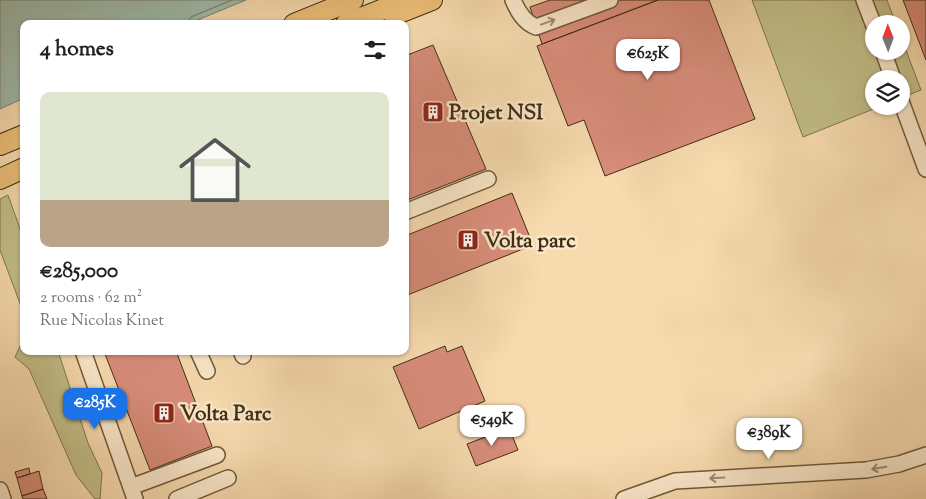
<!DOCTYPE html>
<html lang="en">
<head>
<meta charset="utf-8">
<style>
	body { margin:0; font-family:"Sorts Mill Goudy",serif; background:#f6f6f6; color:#202124; height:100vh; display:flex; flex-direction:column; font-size:19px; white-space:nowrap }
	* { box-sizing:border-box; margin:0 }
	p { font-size:16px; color:#757577 }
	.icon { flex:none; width:28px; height:28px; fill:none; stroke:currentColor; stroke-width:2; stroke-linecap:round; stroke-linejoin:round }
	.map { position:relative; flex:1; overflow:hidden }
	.drawer { position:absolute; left:20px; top:20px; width:389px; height:335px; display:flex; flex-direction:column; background:#fff; border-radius:10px; box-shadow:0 1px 4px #0004 }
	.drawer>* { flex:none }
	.needle { width:32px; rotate:359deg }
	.fabs { position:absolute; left:865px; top:15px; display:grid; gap:10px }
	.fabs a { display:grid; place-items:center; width:45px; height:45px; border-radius:50%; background:#fff; box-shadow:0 1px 4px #0004; font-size:25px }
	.price { position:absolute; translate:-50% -42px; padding:0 11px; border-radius:10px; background:#fff; color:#222; font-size:16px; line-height:32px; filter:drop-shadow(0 1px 2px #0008) }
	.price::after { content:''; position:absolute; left:50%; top:30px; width:15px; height:11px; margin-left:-8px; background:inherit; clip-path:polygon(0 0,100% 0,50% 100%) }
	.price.selected { background:#1a73e8; color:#fff }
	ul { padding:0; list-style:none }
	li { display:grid; align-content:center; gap:10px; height:265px; padding:0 20px }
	li span { display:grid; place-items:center; height:155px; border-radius:10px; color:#555 }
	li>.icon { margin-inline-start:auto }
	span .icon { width:90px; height:90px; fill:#fffc; stroke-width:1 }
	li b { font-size:21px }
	h2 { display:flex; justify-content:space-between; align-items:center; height:60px; padding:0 20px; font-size:21px }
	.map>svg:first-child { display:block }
</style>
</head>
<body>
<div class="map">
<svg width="926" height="499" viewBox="0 0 926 499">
	<rect width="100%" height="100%" fill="#f7dbaf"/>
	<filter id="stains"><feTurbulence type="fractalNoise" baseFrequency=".004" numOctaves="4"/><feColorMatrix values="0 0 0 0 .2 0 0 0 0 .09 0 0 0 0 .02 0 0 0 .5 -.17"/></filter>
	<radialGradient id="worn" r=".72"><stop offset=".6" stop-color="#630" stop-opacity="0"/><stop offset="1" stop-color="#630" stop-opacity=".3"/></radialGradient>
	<path fill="#c2be87" stroke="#82764d" d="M 752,0 L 887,0 L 896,24 L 874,24 L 874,51 L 901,51 L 901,37 L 921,90 L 901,98 L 901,79 L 874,79 L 874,106 L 881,106 L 803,137 Z
		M 8,195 L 24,240 L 24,314 L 0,250 L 0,199 Z
		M 24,338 L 24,351 L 58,351 L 88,443 L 102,473 L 100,499 L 95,499 L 76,475 L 29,369 L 15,357 Z"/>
	<path fill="#9dbbac" stroke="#78836f" d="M 0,0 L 246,0 L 188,24 L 24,24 L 24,98 L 0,109 Z"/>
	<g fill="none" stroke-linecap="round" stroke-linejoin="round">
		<path stroke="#6f7560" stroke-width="1" d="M 187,24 L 191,17 L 232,0"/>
	</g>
	<path fill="#d98d7b" stroke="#412f13" d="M 550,0 L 658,0 L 542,44 L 530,7 Z
		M 658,0 L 709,0 L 755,119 L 605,176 L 584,120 L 568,126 L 537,46 Z
		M 903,0 L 926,0 L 926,60 Z
		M 433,45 L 486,169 L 405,201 L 405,56 Z
		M 512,193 L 533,245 L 405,296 L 405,236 Z
		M 445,346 L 447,352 L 462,346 L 485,401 L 419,429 L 393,367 Z
		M 112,351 L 176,351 L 212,446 L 150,470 L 105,354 Z
		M 509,428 L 518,450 L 476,466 L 467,444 Z
		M 29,468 L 30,474 L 17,478 L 15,472 Z
		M 39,471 L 43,489 L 22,496 L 17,478 Z
		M 43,489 L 47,499 L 23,499 L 22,496 Z"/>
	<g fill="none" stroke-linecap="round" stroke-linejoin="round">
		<g stroke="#6e5a3a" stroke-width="18">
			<path id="minor" d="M 513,0 C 518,12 524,22 536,27 L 610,0
				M 864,0 L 874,26
				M 883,51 L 893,79
				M 901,101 L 926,169
				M 405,212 L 488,179
				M 83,351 L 135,499
				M 198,351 L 207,371
				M 241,351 L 243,356
				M 131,487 L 217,455
				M 0,490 L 3,499
				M 177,499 L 228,478
				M 624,499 L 675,481 L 866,470 L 899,464 L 926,455"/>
		</g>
		<g stroke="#412f13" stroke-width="22">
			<path id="major" d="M 394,15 L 432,0
				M 294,24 L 353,0
				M 346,24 L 406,0
				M 0,145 L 24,135
				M 0,179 L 24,168"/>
		</g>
		<use href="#minor" stroke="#fae8cb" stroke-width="15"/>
		<use href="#major" stroke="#ecbe78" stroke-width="20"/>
	</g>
	<defs><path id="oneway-shaft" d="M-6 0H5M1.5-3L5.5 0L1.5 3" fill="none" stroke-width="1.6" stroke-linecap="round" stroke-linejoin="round" transform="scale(1.25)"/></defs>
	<g stroke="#9e8c6f">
		<use href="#oneway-shaft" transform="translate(548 22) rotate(-20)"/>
		<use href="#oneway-shaft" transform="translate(879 468) rotate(171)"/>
		<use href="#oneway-shaft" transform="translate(717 478) rotate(177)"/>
	</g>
	<defs>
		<g id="building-square" transform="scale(1.125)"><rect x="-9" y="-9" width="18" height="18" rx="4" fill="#8f2418" stroke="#fae8cb"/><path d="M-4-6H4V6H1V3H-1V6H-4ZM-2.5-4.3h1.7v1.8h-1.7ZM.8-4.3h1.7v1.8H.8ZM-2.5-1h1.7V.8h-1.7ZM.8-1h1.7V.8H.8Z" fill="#fff"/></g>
	</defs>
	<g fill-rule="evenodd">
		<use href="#building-square" x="433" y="112"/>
		<use href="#building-square" x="468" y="240"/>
		<use href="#building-square" x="164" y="413"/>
	</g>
	<g text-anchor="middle" stroke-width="5" stroke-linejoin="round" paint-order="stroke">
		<g font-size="21" font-weight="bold" fill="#412f13" stroke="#fae8cb" text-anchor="start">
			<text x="449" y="119">Projet NSI</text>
			<text x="484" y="247">Volta parc</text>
			<text x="180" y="420">Volta Parc</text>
		</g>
	</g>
	<rect width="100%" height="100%" filter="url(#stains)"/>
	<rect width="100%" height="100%" fill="url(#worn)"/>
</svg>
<div class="fabs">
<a><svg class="needle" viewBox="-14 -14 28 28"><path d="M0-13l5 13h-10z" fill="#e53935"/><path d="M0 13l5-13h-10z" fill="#757577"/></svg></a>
<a><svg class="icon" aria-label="layers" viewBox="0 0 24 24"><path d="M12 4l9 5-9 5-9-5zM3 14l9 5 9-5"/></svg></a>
</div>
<b class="price" style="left:648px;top:81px">€625K</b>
<b class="price selected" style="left:95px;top:430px">€285K</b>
<b class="price" style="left:492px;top:447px">€549K</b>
<b class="price" style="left:769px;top:460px">€389K</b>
<section class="drawer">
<h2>4 homes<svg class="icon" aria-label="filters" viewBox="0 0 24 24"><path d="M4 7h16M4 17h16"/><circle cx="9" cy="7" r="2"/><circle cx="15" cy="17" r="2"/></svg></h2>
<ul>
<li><span style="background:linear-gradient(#dfe7d0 70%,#b9a48a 0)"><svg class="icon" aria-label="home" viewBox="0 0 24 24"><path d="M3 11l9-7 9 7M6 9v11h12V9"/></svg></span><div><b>€285,000</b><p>2 rooms · 62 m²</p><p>Rue Nicolas Kinet</p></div></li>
</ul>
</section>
</div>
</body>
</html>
